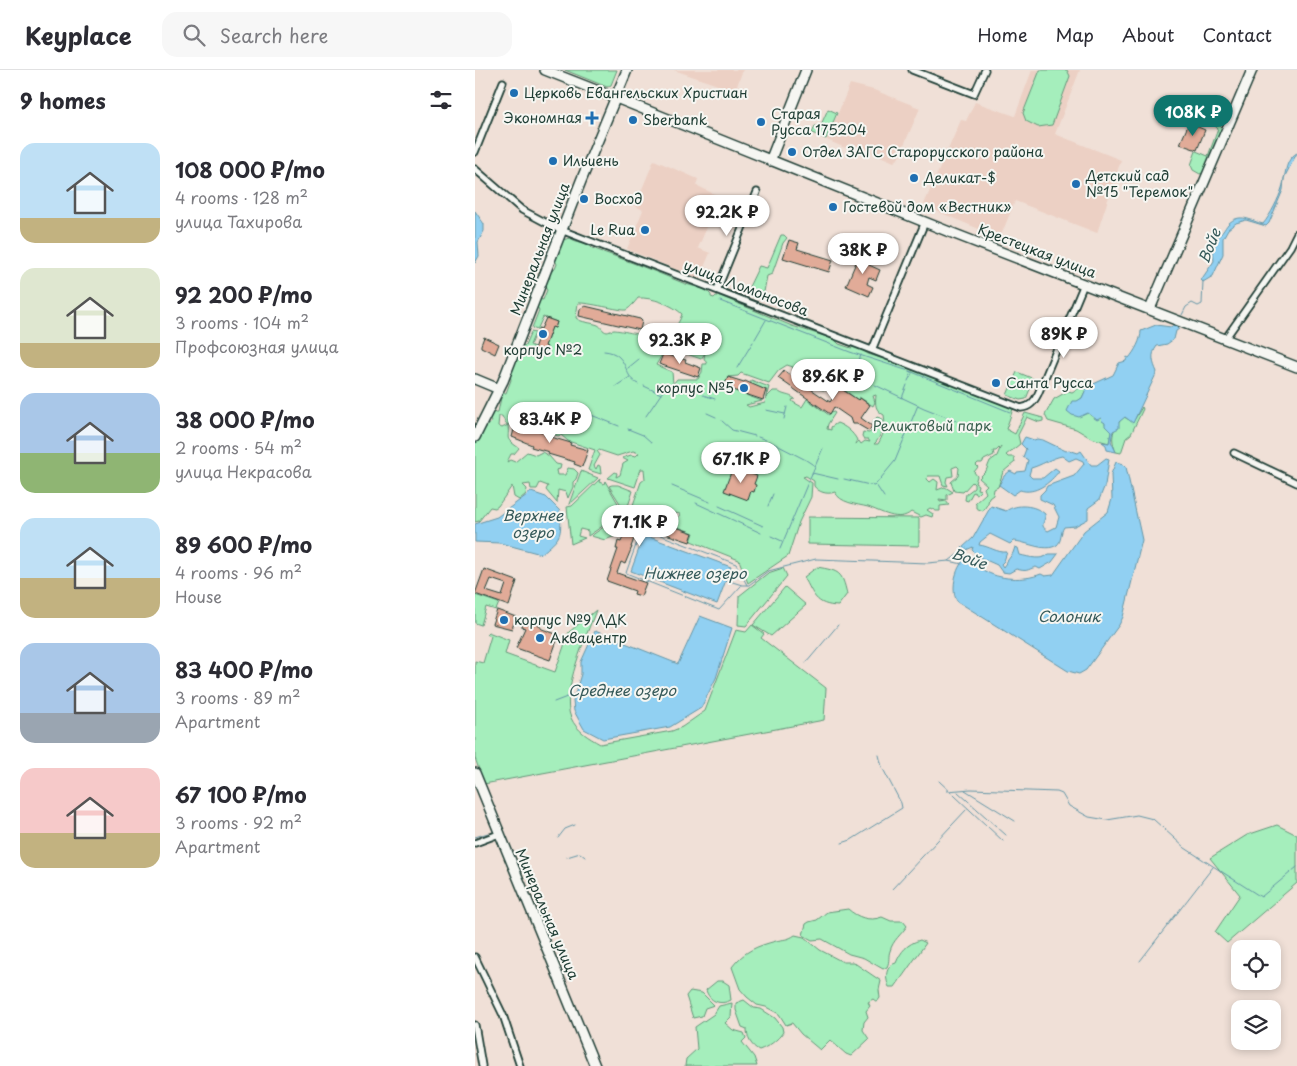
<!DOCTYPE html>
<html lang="en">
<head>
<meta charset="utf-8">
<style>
	body { margin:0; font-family:"Playpen Sans",sans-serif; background:#f7f7f7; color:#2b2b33; height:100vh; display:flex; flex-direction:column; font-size:19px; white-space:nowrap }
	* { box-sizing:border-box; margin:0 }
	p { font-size:16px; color:#7c7c81 }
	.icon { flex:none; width:28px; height:28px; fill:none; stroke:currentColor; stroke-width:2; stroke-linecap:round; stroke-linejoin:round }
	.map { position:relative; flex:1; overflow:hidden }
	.sheet { display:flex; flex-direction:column; background:#fff; width:475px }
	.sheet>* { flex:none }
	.controls { position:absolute; left:756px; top:870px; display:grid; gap:10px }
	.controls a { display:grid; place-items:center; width:50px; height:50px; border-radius:10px; background:#fff; box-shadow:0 2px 8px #0003; font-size:25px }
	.price { position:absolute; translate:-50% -42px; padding:0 11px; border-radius:18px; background:#fff; color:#222; font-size:16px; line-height:32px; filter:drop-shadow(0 1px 2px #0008) }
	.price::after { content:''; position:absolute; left:50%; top:30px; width:15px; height:11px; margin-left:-8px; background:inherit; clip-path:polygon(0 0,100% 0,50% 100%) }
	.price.selected { background:#0f766e; color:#fff }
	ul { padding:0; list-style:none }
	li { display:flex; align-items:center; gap:15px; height:125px; padding:0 20px }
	li span { display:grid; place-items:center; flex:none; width:140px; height:100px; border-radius:15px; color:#555 }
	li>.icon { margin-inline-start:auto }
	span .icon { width:60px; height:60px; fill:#fffc; stroke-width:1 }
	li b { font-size:21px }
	h2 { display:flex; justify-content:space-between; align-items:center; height:60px; padding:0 20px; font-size:21px }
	header { display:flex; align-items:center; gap:30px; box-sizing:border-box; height:70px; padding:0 25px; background:#fff; border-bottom:1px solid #e1e1e2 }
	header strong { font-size:24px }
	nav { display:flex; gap:28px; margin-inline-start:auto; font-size:18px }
	.search { width:350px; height:45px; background:#f7f7f7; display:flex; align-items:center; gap:12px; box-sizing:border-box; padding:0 18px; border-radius:15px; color:#7c7c81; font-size:19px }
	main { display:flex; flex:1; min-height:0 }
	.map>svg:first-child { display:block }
</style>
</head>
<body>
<header>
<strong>Keyplace</strong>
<div class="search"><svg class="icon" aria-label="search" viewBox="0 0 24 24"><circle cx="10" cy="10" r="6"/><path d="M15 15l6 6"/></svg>Search here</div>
<nav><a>Home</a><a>Map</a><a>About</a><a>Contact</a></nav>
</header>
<main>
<section class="sheet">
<h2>9 homes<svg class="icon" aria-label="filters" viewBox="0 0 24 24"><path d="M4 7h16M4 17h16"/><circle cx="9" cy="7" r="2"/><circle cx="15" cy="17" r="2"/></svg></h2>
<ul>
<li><span style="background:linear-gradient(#bfe0f5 75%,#c2b280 0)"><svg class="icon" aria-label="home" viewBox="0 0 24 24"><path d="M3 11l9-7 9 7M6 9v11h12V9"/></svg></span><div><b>108 000 ₽/mo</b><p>4 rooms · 128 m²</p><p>улица Тахирова</p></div></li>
<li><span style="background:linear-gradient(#dfe7d0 75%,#c2b280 0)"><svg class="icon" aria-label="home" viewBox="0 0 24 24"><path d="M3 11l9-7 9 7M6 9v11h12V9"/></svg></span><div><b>92 200 ₽/mo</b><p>3 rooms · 104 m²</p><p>Профсоюзная улица</p></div></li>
<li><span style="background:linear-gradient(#a9c7e8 60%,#8fb573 0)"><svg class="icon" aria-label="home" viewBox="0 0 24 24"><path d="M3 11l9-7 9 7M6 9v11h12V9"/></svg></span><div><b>38 000 ₽/mo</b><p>2 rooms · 54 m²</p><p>улица Некрасова</p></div></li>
<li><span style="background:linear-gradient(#bfe0f5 60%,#c2b280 0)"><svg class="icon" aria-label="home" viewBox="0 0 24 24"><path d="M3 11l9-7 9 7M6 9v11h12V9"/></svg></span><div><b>89 600 ₽/mo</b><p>4 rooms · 96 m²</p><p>House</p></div></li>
<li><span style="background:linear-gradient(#a9c7e8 70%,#9aa5b1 0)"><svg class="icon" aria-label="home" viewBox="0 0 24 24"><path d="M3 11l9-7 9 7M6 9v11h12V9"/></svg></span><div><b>83 400 ₽/mo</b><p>3 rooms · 89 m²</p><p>Apartment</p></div></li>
<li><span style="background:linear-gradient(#f6c9c9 65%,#c2b280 0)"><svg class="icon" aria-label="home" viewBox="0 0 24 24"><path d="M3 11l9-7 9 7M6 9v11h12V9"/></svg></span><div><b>67 100 ₽/mo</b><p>3 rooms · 92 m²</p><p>Apartment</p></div></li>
</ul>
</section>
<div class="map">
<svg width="822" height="996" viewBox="0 0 822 996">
	<rect width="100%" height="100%" fill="#f0e0d7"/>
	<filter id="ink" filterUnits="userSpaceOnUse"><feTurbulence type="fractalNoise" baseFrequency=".02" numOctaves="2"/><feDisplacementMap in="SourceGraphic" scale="10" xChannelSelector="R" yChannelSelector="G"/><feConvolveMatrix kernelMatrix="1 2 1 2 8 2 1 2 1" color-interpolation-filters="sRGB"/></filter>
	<g filter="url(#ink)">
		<path fill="#ecd0c4" d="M 199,0 L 268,0 L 260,21 Z
			M 557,0 L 605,0 L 580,64 L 646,90 L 622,163 L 540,131 L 525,168 L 457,139 L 449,134 L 486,50 L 491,51 L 500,32 L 540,46 Z
			M 375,14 L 399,20 L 445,38 L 423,89 L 419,92 L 375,73 L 370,78 L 352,70 Z
			M 179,90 L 223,109 L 221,115 L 245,127 L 223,178 L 235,183 L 224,209 L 152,179 L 168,140 L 160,136 Z"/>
		<path fill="#a5eebc" stroke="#629678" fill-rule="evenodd" d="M 90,0 L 142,0 L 136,15 L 132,17 Z
			M 565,0 L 592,0 L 595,6 L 577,55 L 563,57 L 551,51 L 548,43 Z
			M 353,39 L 362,43 L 351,69 L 337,63 L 340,56 L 345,57 Z
			M 744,54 L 748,58 L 730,102 L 725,104 L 718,100 L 716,95 L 721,81 L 733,86 L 743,59 L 740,56 Z
			M 306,165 L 309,165 L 312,168 L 308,173 L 297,204 L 292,206 L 288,227 L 284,228 L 271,223 L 284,196 L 292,198 Z
			M 95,168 C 102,173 110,171 117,178 C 148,189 177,200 208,213 C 218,217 230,217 236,225 L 236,227 L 239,228 L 241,226 L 245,226 L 317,256 L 359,269 L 364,274 L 376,278 L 381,276 L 393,284 L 435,297 L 528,333 L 538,339 L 531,359 L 540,364 L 550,343 L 568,348 L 568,351 L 564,352 L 552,347 L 543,365 L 545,374 L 531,385 L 533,387 L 539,387 L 540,392 L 528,402 L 523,417 L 519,419 L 518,425 L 514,428 L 513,433 L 508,441 L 501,438 L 501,433 L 500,433 L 511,423 L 509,418 L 512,415 L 504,408 L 511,401 L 515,391 L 522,386 L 526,376 L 521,381 L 518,381 L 519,385 L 509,390 L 507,393 L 503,393 L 501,395 L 503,397 L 499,402 L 502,406 L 500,413 L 503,415 L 502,419 L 506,420 L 502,424 L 498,422 L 493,431 L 490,430 L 491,424 L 499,418 L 499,414 L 497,412 L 488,422 L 479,421 L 476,412 L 483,406 L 484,398 L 482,396 L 477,398 L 478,406 L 472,407 L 471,412 L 473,416 L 468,415 L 465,406 L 453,406 L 452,409 L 455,412 L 459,409 L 463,412 L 462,420 L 470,417 L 478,422 L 472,425 L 472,430 L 464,429 L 465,432 L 471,431 L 474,435 L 465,436 L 465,441 L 461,441 L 455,438 L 452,440 L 458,444 L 457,447 L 451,445 L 446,447 L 436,442 C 424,453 405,441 393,437 C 381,434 365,433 360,422 C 352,425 343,422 339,416 L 339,411 L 331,406 L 328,407 L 337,413 L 336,427 L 324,452 L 313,486 L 273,513 L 264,490 L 216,471 L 219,463 L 200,456 L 205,444 L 200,443 L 197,450 L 162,439 L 158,435 L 166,412 L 170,409 L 169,399 L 166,399 L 160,417 L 133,408 L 140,402 L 142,403 L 141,407 L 145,405 L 148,394 L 153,391 L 147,388 L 156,385 L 161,386 L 164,383 L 158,381 L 142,386 L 124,380 L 122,381 L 125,385 L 119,396 L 121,399 L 123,395 L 125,396 L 126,404 L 113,400 L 120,380 L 93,371 L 86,365 L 83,366 L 71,362 L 69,358 L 66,360 L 58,354 L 55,356 L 41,352 L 38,355 L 31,354 L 27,346 L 24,346 L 23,356 L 27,358 L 33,355 C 35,370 28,367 44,378 L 39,384 L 36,384 L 32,392 L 35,390 L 40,392 L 52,382 L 61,385 L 67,382 L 74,386 L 81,394 L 86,395 L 85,399 L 81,400 L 82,405 L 90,405 L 93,398 L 99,399 L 103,403 L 101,409 L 98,412 L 98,417 L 93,428 L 91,422 L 83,420 L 82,433 L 71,420 L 73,416 L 65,413 L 62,419 L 56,419 L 55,414 L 48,415 L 52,419 L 51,424 L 44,430 L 39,427 L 37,416 L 23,436 L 20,438 L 15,437 L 4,451 L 0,452 L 0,373 L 9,359 L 16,353 L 15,347 L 18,342 L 23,342 L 27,323 L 31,323 L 36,310 L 35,304 L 43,285 L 42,280 L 45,274 L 50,276 L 56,262 L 60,263 L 55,275 L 59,277 L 59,279 L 70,283 L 72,277 L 70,276 L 77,257 L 80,258 L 82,252 L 68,247 L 62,260 L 57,258 L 64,240 L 61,235 L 64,229 L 68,230 L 72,220 L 69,216 L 69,213 L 75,208 L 74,203 L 80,199 L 82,194 L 79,188 L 87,170 ZM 163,228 C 177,227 198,235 207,244 C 203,258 195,260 188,271 L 191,265 L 185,266 L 188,268 L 186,272 L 189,276 L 226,289 L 230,283 L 229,288 L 232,294 L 228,294 L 227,302 L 223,309 L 202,309 L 198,314 L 197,302 L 181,295 L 189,281 L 201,286 L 206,285 L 188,278 L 183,279 C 179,275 180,272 177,269 C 174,266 144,260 139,260 C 137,260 134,262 132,262 C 127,261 127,257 123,255 C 115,252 107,253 101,248 L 103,233 C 111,232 147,241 151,240 C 155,238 160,232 163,228 ZM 312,295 L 318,297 L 318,300 C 330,308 342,323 356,320 L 365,304 L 369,307 L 365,317 L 383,330 L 384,327 L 398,336 L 400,332 L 398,326 L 401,325 C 400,335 400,340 409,345 C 411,357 409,364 403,374 L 399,374 C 405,369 408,359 408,349 L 402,347 L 398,351 L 400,359 L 394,363 L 388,362 L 387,366 L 389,369 L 393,369 L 395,372 L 390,371 L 386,374 L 384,371 L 380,374 L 382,370 C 378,362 370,356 362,353 L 356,357 L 356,360 L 352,359 L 353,354 L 360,343 L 357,341 L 354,345 L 332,329 L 327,337 L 318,332 L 317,330 L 320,329 C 314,324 308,326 303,321 L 298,321 L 291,328 L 294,317 L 276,310 L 275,315 L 292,320 L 290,333 L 274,337 L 271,335 L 287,331 L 249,317 L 253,307 L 263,306 L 266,303 L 294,313 L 304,300 Z
			M 542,302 L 559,309 L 551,329 L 545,330 L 532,325 Z
			M 610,315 L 612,317 L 607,328 L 593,339 L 613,343 L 619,348 L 626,347 L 636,362 L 634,373 L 616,368 L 601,359 L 573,351 L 570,345 L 579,329 L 593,321 L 597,322 Z
			M 667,337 L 668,339 L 656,364 L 651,368 L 646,383 L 641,382 C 635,368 637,358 649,347 L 658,352 Z
			M 106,401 L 123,408 L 94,435 L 94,434 Z
			M 125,409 L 124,412 L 129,414 L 130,411 L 148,442 L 113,466 L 113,461 L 105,459 L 103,466 L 110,468 L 96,474 L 92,437 L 97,436 Z
			M 137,415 L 143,415 L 158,421 L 152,439 L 150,441 L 134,416 Z
			M 147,444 L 150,446 L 143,465 L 130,470 L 116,466 Z
			M 333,447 L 444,448 L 444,476 L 333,474 Z
			M 342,497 C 365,501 367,502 372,524 L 363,536 C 340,535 339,525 329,507 Z
			M 308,498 L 312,506 L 271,556 L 263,555 L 264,526 L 293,503 Z
			M 310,517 L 331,535 L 296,566 L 278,555 Z
			M 0,525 L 24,533 L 21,540 L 11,537 L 6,555 L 0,553 Z
			M 121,540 C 112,565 85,623 96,648 C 102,661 113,667 125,674 L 197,661 L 207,657 L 230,641 L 261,560 L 271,562 L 277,555 L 289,564 L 286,568 L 351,618 L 349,650 L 9,714 L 0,688 L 0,591 L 8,593 L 16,566 L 11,564 L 13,562 L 34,570 L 30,584 L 80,602 L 94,562 Z
			M 802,755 L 822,765 L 822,813 L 752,873 L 740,862 L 765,825 L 735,788 L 772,765 Z
			M 373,839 C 382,847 394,852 407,847 L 416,851 L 428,851 L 432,856 C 426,865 418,870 415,881 C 413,886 415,891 412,897 L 408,899 L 389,888 L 374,884 L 347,869 L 337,870 L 328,865 L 331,854 L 334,852 L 342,850 L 352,842 Z
			M 320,865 L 329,867 L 345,880 L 368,892 L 378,892 L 406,911 L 404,920 L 405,928 L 402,932 L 398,929 L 393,932 L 395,936 L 391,941 L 393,947 L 389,952 L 388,960 L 394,969 L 376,986 L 371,984 L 355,970 L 345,980 L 326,964 L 317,953 L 311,955 L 304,944 L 291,937 L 282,935 L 272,927 L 265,919 L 257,897 C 269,881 282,876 301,871 C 309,869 313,870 320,865 Z
			M 445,870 L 451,873 L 420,917 L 414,917 C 410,908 410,896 421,893 C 426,881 432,874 445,870 Z
			M 242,911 L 248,911 L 254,915 L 256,930 C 245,936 234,931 231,920 Z
			M 215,921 L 227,923 L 239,935 L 230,938 L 227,946 L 218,948 L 211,926 Z
			M 269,930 L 279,938 L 286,939 L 300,948 L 307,957 L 308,962 C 303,970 293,977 284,980 C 276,976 272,968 272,959 L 267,957 L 261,940 L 261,933 Z
			M 257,933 L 256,947 L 250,953 L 258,960 L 269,963 L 271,968 L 267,972 L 279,987 L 282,996 L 210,996 L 211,989 L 222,979 L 220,957 L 239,944 L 244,936 Z"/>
		<path fill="#91d0f2" stroke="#6395a6" d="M 822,83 L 809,108 L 808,120 L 794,153 L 791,156 L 771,150 L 761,153 L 753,159 L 748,168 L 748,184 L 738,206 L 728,212 L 726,210 L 739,191 L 738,179 L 742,167 C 748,163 749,159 753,154 C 765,142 776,151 788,154 C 795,146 804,128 807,118 C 811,106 809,90 822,83 Z
			M 0,141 L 9,154 L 9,161 L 3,172 L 4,186 L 0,193 Z
			M 700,254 L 704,259 L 701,261 L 699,269 L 692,274 L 682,276 C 675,285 678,293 682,302 L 658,353 L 650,347 L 644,352 L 644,358 L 638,361 L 636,371 L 641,382 L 632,380 L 631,375 L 627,372 L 634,373 L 636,362 L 630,356 L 630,353 L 627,351 L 626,348 L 622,350 L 613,343 L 604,347 L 597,345 L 592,341 L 597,331 L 602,331 L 607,328 L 612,317 L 638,305 L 644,293 L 651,291 L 652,287 L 654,288 C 660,281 666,270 666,261 L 681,255 L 696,257 Z
			M 550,367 L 559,370 L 562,369 L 568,370 L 591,381 L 594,380 L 603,383 L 606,381 L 616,395 L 622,395 L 631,388 L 634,389 L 630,415 L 624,430 L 613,438 L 613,449 L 600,456 L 589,457 C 585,463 587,471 582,475 C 570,483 550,471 538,471 L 535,474 L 515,464 L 505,472 L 504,475 C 514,476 522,483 532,482 L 529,491 L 526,494 L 528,497 L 538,483 L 540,477 L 543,478 L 545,485 C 554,487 567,491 574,484 L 583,484 L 577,492 L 565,499 L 561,497 C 551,500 553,502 541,499 L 534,503 L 527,502 L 522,495 L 504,487 L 497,480 L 498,477 L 491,480 L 487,478 L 498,468 L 516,436 L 531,441 C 542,433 560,435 570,444 C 571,452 563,455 573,461 L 581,457 L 584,447 L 578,435 L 565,429 L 565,425 L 570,420 L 572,416 L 599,406 L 609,394 L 608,391 L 601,388 L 594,391 L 587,386 C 576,388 567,395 556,398 L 554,405 L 557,408 L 568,408 L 580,398 L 584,401 C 575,413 560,425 545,420 L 538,425 L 524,415 L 529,406 L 535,401 L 541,404 L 542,402 L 550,401 L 553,390 L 548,387 L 551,379 L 546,374 Z
			M 641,392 L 648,394 L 651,397 L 667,470 L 648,547 L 644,555 L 611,600 L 604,604 L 593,601 L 482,531 C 475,520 481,493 493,487 C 498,491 503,496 508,500 C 524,510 549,511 566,504 L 570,506 L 578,505 L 609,461 L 633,442 L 637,429 L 636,404 Z
			M 56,422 L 71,427 L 85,441 C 87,467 86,467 66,484 L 25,473 L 0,472 L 0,454 L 22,447 Z
			M 169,465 L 256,497 L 242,534 L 156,501 Z
			M 225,546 L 257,558 L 241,608 L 226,638 L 195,657 L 128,669 L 109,659 L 99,641 L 98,631 L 106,604 L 106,592 L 120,561 L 203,594 Z"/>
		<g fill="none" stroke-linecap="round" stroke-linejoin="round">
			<path stroke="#6395a6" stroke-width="1" d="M 245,231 L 375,282 L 437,302 L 535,342
				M 707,245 L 711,237 L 717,233 L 723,236 L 727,234 L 728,211
				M 280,269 L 291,250
				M 404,280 L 402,277 L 425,222
				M 129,281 C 155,283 147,307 163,314
				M 153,298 L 164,289
				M 262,298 L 278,272
				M 381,298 L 386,285
				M 433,311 L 437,303
				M 400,315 L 449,338 L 482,351
				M 141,316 L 155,307
				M 169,316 L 186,324
				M 228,325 L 240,329
				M 427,328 L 432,315
				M 291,340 L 310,344
				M 106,341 L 144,356
				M 232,343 L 241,347
				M 171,346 L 192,315 L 211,320
				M 309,349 L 312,337
				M 247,351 L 257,360 L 280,366
				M 153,359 L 168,365 L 176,372
				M 283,367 L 291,370
				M 294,371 L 331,390 L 340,396
				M 337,403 L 363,409
				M 335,408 L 348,378
				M 369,409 L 399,416 L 401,414 L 420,391 L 443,335
				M 401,415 L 409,427
				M 197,416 L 235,432
				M 221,433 L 286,463
				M 244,436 L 288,456
				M 293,436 L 298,424
				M 296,466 L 307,471
				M 305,479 L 334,410
				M 474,491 L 491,478
				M 251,510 L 267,515 L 274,515 L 293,501 L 341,489 L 453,493 L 474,491 L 487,494
				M 266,516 L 244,540 L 151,503 L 167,458 L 261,494 L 272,515
				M 331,593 L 363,555
				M 96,626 L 100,624
				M 79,632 L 92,627
				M 464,711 L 528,771
				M 490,720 L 540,751
				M 472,721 L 496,719 L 582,722 L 587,724 L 594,736 L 614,747 L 632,750 L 662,745 L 678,749 L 710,778 L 786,827 L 822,797
				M 483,722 L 531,765
				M 0,767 L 13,763
				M 83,768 L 90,759 L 100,755
				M 367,773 L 376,770 L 427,738 L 426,733 L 407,697 L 404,685
				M 92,787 L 105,783 L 110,787
				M 417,819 L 492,739
				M 665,891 L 738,797"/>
		</g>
		<path fill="#e1ab98" stroke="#1f3d34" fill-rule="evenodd" d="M 714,53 L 730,60 L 722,80 L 705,74 Z
			M 314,170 L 324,173 L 322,179 L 358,190 L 354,202 L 308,188 Z
			M 391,180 L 399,184 L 394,195 L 405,200 L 401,210 L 394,207 L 392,214 L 398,217 L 394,226 L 371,216 L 382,190 L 386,192 Z
			M 110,236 L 165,249 L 167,251 L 165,260 L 104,246 L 105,239 Z
			M 71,248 L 82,252 L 80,258 L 77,257 L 70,276 L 72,277 L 70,283 L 59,279 L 63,267 L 61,266 L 64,258 L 66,259 Z
			M 9,267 L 24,274 L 20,284 L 6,277 L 6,275 Z
			M 188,284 L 211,290 L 210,292 L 226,298 L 223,307 L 184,294 Z
			M 309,301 L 355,332 L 365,318 L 383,330 L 385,328 L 395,335 L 386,348 L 397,356 L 394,361 L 382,354 L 377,354 L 375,348 L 359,337 L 355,344 L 303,308 Z
			M 253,307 L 269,312 L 270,311 L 291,320 L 288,330 L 249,317 Z
			M 41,352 L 70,363 L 69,365 L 96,373 L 95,375 L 113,380 L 107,397 L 99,394 L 100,392 L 73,384 L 74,382 L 56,377 L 57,375 L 37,367 Z
			M 258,397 L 282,406 L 279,414 L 281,415 L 279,422 L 276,421 L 273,430 L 249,421 Z
			M 157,440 L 185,450 L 186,448 L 193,451 L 192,454 L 218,463 L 215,472 L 160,454 L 156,464 L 160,466 L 156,477 L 157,477 L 150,494 L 146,492 L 142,503 L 171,513 L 166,526 L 159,524 L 160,521 L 132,511 L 143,479 L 141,479 L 143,471 L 146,472 Z
			M 9,499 L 42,511 L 34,536 L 0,524 ZM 16,509 L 31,514 L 27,526 L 11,521 Z
			M 22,540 L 41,547 L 37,559 L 17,554 Z
			M 48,552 L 54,554 L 62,553 L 67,559 L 84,565 L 75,590 L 41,578 L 50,558 L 47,557 Z"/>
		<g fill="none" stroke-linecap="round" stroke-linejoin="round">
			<g stroke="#1f3d34" stroke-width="9">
				<path id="street" d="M 437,0 L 499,24 L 510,0
					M 0,82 L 28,12
					M 0,99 L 47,140 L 81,158 L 546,338 C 555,337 559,332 563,324 L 609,214
					M 242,220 L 282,122
					M 750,269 L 815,177 L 822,163
					M 397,280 L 450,152
					M 759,383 L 822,413
					M 0,773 L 24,764
					M 0,887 L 28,945 L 45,996
					M 0,955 L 7,996"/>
			</g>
			<g stroke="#1f3d34" stroke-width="12">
				<path id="secondary" d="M 70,0 L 141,28
					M 295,91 L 331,0
					M 675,239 L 777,0"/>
			</g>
			<g stroke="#1f3d34" stroke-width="12">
				<path id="primary" d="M 141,28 L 472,161 L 822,297
					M 0,309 L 24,319
					M 0,367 L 28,311 L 106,111 L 152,0
					M 0,703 L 120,996"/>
			</g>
			<use href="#street" stroke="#f6f6f2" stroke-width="5.5"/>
			<use href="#secondary" stroke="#f6f6f2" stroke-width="9"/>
			<use href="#primary" stroke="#f6f6f2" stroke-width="9"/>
		</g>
	</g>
	<g fill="#1f6fb2" stroke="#f6f6f2" stroke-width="2">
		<circle cx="39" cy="23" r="5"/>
		<path d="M114.5 40.5h5v5h5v5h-5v5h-5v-5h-5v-5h5z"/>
		<circle cx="158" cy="50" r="5"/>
		<circle cx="286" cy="52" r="5"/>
		<circle cx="317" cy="82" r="5"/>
		<circle cx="78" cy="91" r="5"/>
		<circle cx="439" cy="108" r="5"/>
		<circle cx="601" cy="114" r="5"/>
		<circle cx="109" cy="129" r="5"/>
		<circle cx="358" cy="137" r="5"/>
		<circle cx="170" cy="160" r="5"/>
		<circle cx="68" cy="264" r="5"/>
		<circle cx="521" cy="313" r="5"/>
		<circle cx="269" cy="318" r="5"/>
		<circle cx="29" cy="550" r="5"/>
		<circle cx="65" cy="568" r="5"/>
	</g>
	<g text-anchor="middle" stroke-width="4" stroke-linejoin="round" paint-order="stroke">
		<g font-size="14" fill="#1f3d34" stroke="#f6f6f2" text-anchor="start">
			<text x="49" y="28">Церковь Евангельских Христиан</text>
			<text x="296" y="49">Старая<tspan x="296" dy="16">Русса 175204</tspan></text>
			<text x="107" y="53" text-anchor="end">Экономная</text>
			<text x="168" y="55">Sberbank</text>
			<text x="327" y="87">Отдел ЗАГС Старорусского района</text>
			<text x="88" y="96">Ильиень</text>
			<text x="611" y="111">Детский сад<tspan x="611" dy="16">№15 "Теремок"</tspan></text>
			<text x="449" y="113">Деликат-$</text>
			<text x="119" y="134">Восход</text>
			<text x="368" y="142">Гостевой дом «Вестник»</text>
			<text x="160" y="165" text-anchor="end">Le Rua</text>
			<text x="68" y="285" text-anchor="middle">корпус №2</text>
			<text x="531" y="318">Санта Русса</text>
			<text x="259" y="323" text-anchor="end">корпус №5</text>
			<text x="39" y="555">корпус №9 ЛДК</text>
			<text x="75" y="573">Аквацентр</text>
		</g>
		<g font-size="14" fill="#1f3d34" stroke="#f6f6f2">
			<text transform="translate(65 179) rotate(-69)" y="5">Минеральная улица</text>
			<text transform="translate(562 181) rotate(21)" y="5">Крестецкая улица</text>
			<text transform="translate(271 218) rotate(21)" y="5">улица Ломоносова</text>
			<text transform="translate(72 844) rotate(67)" y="5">Минеральная улица</text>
		</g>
		<g font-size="14" fill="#3a604f" stroke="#f6f6f2">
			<text x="457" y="361">Реликтовый парк</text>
		</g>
		<g font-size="15" font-style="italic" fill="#365a5a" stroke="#f6f6f2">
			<text transform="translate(735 176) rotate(-69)" y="5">Войе</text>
			<text x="58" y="451">Верхнее<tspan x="58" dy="17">озеро</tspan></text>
			<text transform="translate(494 489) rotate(19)" y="5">Войе</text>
			<text x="220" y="509">Нижнее озеро</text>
			<text x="594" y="552">Солоник</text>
			<text x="147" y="626">Среднее озеро</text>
		</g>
	</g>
</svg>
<div class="controls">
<a><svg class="icon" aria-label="locate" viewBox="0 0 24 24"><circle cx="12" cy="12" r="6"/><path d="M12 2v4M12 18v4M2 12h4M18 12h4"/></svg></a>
<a><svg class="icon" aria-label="layers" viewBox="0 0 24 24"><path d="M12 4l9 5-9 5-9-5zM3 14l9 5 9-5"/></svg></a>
</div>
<b class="price selected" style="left:718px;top:67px">108K ₽</b>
<b class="price" style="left:252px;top:167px">92.2K ₽</b>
<b class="price" style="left:388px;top:205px">38K ₽</b>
<b class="price" style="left:589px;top:289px">89K ₽</b>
<b class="price" style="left:205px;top:295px">92.3K ₽</b>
<b class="price" style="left:358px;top:331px">89.6K ₽</b>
<b class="price" style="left:75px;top:374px">83.4K ₽</b>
<b class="price" style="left:266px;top:414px">67.1K ₽</b>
<b class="price" style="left:165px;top:477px">71.1K ₽</b>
</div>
</main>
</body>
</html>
